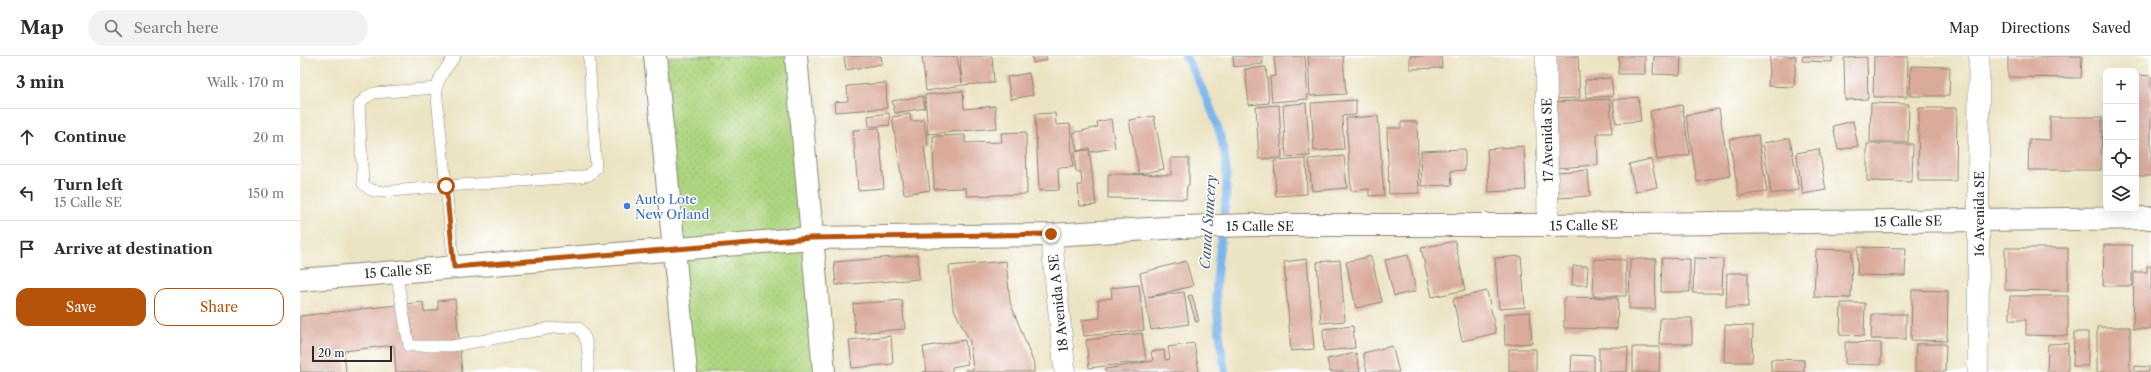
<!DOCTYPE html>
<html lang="en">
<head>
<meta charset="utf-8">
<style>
  body { margin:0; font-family:"Libre Caslon Text",serif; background:#f2f2f3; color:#2b2b33 }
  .controls { position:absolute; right:12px; top:12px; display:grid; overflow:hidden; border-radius:8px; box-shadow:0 4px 16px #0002 }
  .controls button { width:36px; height:36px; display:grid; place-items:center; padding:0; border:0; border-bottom:1px solid #e1e1e2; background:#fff; color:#2b2b33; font:20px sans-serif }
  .scale { position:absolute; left:12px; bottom:10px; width:80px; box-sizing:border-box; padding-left:4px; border:2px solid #2b2b2b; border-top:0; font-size:11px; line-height:14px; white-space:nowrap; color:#2b2b2b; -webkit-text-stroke:3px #fff; paint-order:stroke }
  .stop { position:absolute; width:12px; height:12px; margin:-9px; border:3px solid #b45309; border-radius:50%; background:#fff }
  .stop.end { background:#b45309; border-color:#fff; box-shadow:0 1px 4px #0008 }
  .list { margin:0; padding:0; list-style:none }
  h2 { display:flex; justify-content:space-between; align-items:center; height:52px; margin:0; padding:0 16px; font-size:17px }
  h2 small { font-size:13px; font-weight:400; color:#7c7c81 }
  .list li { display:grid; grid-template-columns:26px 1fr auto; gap:12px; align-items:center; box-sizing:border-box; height:56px; padding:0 16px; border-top:1px solid #e1e1e2 }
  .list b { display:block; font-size:15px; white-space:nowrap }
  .list p { margin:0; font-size:13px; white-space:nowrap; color:#7c7c81 }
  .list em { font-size:13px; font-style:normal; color:#7c7c81 }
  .actions { display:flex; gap:8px; padding:12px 16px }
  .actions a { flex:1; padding:9px 0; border:1px solid #b45309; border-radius:12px; text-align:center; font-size:14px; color:#b45309 }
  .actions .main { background:#b45309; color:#fff }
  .icon { flex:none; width:22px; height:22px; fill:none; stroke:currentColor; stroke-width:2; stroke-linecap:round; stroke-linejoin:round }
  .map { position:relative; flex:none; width:1851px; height:316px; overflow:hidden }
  header { display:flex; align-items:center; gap:24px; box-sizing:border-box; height:56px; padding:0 20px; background:#fff; border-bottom:1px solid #e1e1e2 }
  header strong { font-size:19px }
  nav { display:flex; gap:22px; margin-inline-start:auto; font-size:14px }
  .search { width:280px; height:36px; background:#f2f2f3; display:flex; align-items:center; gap:10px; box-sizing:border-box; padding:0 14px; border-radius:22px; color:#7c7c81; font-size:15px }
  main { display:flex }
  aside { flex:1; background:#fff }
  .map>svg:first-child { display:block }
</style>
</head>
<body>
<header>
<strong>Map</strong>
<div class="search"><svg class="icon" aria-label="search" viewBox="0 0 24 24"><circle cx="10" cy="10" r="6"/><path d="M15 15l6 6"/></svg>Search here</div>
<nav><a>Map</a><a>Directions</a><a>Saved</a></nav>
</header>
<main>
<aside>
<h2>3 min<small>Walk · 170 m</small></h2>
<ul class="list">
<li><svg class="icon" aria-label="ahead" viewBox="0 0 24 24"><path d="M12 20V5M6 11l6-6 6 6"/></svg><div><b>Continue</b></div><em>20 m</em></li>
<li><svg class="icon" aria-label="left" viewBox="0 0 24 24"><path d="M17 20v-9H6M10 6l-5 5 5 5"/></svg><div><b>Turn left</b><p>15 Calle SE</p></div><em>150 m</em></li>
<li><svg class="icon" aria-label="arrive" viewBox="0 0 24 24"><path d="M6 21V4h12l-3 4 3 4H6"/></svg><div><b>Arrive at destination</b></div></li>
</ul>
<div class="actions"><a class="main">Save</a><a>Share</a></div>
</aside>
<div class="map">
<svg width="1851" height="316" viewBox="0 0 1851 316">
  <defs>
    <pattern id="park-dots" width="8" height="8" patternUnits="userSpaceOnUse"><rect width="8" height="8" fill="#add57f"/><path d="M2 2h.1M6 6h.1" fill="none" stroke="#95b76e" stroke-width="1.8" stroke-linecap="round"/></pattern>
  </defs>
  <rect width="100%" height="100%" fill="#fff"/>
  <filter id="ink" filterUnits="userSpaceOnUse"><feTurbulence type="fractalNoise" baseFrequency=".025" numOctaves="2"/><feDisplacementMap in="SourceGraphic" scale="8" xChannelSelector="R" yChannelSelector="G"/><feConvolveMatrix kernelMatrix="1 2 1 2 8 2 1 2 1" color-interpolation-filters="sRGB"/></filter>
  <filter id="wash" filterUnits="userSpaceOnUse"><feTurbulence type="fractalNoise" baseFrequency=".012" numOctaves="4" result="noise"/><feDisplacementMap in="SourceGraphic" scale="16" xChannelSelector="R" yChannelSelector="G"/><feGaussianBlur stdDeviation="0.9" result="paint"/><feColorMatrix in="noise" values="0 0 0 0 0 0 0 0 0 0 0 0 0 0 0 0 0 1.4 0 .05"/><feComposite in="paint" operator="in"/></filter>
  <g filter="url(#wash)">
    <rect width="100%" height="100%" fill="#ebe3c2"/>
    <!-- park -->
    <path fill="url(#park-dots)" stroke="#6c8055" d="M356 0H494L524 316H386Z"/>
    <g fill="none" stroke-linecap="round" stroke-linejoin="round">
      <!-- stream -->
      <path stroke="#7cb5ec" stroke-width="8" d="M885 0C900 25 919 67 924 95 932 141 917 189 916 235 916 262 921 289 925 316"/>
    </g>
    <g id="blocks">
      <!-- building -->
      <path fill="#daaa9b" d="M544 0H581L582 8 546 14Z
        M622 0H657L662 27 660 0H692L694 27 662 29 626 35Z
        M732 0H746L747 4 733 7Z
        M933 0H962L963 8 934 11Z
        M1005 0 1008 43 972 46 970 21 976 20 974 1Z
        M1008 0H1043L1046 38 1010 40Z
        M1110 0H1141L1142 12 1110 13Z
        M1251 0H1278L1280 42 1253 43Z
        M1319 0H1345V18H1318Z
        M1354 0H1381L1380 19 1353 18Z
        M1470 0H1496L1494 31 1468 30Z
        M1503 0H1532V6L1502 5Z
        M1574 0H1608L1607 41H1573Z
        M1708 0H1782L1781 22 1708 21Z
        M1567 1 1568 43 1545 44 1544 2Z
        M1611 10 1650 11 1649 40H1610Z
        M966 11 969 47 949 49 945 13Z
        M729 17 733 39 711 43 707 21Z
        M1836 19 1851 20V120H1836Z
        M1311 22 1313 40 1286 42 1285 24Z
        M586 27 587 52 535 56 534 46 548 45 547 30Z
        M663 35 664 53 695 50 697 72 628 78 625 39Z
        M623 40 625 52 595 57 592 45Z
        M1338 41 1341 65 1316 67 1313 44Z
        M1310 43 1312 77H1297L1298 109 1256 112 1253 46Z
        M1056 44V59L1042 60 1044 93 1014 95 1011 47Z
        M1006 47 1010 100 986 101 983 49Z
        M1571 47 1609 48 1608 86H1570Z
        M979 49 982 102 959 103 956 51Z
        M1382 49 1390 99 1357 104 1350 55Z
        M1619 52H1657L1656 125H1618Z
        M1419 53 1430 120 1397 126 1386 59Z
        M589 57 590 69 569 71 568 60Z
        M755 57 756 69 770 68 773 111 758 112 759 134 739 135 735 58Z
        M610 58 611 65 624 64 628 90 624 91 630 134 604 138 592 61Z
        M854 60 864 113 839 118 829 64Z
        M1078 60 1084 139 1069 140V133L1051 135 1046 62Z
        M1750 61H1802L1801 114H1728L1729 83 1750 84Z
        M811 63 815 92 790 96 789 92 777 95 773 77 798 71 797 66Z
        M1553 65 1558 90 1538 94 1533 70Z
        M1101 66H1117L1119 137 1089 138 1087 72H1101Z
        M579 72 584 132 558 134 553 74Z
        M726 76 727 138 667 140 666 132 634 133 633 80 665 79V87L702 86 701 77Z
        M1458 79 1467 136 1439 140 1429 83Z
        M1490 82 1499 134 1471 138 1463 87Z
        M1567 88H1613L1612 126 1567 125Z
        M1224 90 1226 134 1189 136 1187 93Z
        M1165 93V114L1151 115 1152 129 1122 130 1121 95Z
        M1519 93 1526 134 1503 138 1496 97Z
        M789 94 796 149 780 150 778 129H782L781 116H776L774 96Z
        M1044 100 1047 132 1012 135 1009 103Z
        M871 102H889V129L887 130 886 143 808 142V118L871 119Z
        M1006 103 1007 138 976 140 974 105Z
        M1351 103 1357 131 1335 136 1329 108Z
        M1288 114 1290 140 1258 142 1256 116Z
        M1155 185 1165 234 1132 241 1121 192Z
        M1804 189H1832V230H1803Z
        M1558 191 1606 192 1605 220 1557 219Z
        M1705 192H1768V235L1705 234Z
        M1516 193 1552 194 1551 242 1514 241Z
        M618 199 619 223 536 229 534 206Z
        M1108 199 1116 235 1094 240 1085 204Z
        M1071 200 1082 246 1056 252 1046 206Z
        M1221 200 1225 251 1199 253 1195 202Z
        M1362 202 1390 203V236H1361Z
        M1394 202 1423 203 1422 237H1393Z
        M1007 203 1014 293 991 295 984 206Z
        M1294 203 1326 204V240H1293Z
        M1330 203H1356L1355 253H1329Z
        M1040 204 1045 265 1021 267 1017 206Z
        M706 205 710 246 734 308V316H665V314H673L670 286 653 251 649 210Z
        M886 205 893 230 848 241 884 236 889 268 851 274 840 217Z
        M1273 210H1288L1287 229H1272Z
        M1847 210H1851V273H1833L1834 216H1847Z
        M1427 217H1448V251H1426Z
        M839 229 844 274 784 280 782 264 800 262 798 244 812 242 811 232Z
        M1612 234 1648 235 1647 285 1611 284Z
        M1187 235 1196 277 1162 285 1153 243Z
        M892 239 899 265 896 266 888 240Z
        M1710 240H1768V280L1726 279V264H1710Z
        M1264 241 1318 242 1317 273 1264 272Z
        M155 243 162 316H96L94 289 44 295 46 316H0V260L123 246 124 256 138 254V245Z
        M602 244 605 273 555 277 553 248Z
        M1541 247H1565L1564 280 1540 279Z
        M1230 256 1232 287 1205 289 1204 258Z
        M1572 258H1606V283H1571Z
        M1360 262H1392V288H1359Z
        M1425 269 1453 270 1452 306H1424Z
        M1053 270 1055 292 1024 295 1023 273Z
        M1797 271H1830V316H1797Z
        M1774 276H1788V310H1773Z
        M842 277 846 305 789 312 786 284Z
        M591 280 593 308 552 312 549 284Z
        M665 284 668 308 652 311V316H623L627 315 623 291Z
        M1545 286 1581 287V309L1545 308Z
        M894 287 899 316H805V313L853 305 851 296 864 294 865 304 870 303 868 291Z
        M1768 287V316H1747L1748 288Z
        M1616 288H1646L1645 316H1615Z
        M1092 290 1099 316H1067L1063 297Z
        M1299 291H1328L1327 316H1299Z
        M1333 291H1360L1359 316H1333Z
        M1209 293H1236V316H1209Z
        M1056 297 1060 316H1030L1027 303Z
        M1272 299 1294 300V316H1271Z
        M1471 303 1504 304V316H1471Z
        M1835 310 1849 311V316H1835Z"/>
    </g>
  </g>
  <g filter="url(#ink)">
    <use href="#blocks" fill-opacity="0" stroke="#8b8776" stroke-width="1"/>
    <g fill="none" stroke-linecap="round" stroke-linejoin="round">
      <defs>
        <path id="lane" d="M136 32 74 37 66 41 59 49 63 128 71 134 82 136 146 130 136 32 142 18 155 0
          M154 211 146 130 279 121 289 119 296 112 289 0
          M96 215 109 290H152L252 272 278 271C290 283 288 300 288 316"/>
        <path id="street" d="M1246 0 1248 169
          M751 179 765 316
          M1678 316 1679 0"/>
        <path id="secondary" d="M0 224 511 182 751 179 881 171 953 169H1248L1851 162"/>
        <path id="primary" d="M355 0 386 316
          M496 0 524 316"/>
      </defs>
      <!-- lane casing -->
      <use href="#lane" stroke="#8b8776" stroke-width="12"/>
      <!-- street casing -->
      <use href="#street" stroke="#8b8776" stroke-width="22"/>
      <!-- secondary casing -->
      <use href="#secondary" stroke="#8b8776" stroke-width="24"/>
      <!-- primary casing -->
      <use href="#primary" stroke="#8b8776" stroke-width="24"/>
      <!-- lane -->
      <use href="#lane" stroke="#fff" stroke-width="11"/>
      <!-- street -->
      <use href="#street" stroke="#fff" stroke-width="21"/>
      <!-- secondary -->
      <use href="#secondary" stroke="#fff" stroke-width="22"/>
      <!-- primary -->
      <use href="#primary" stroke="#fff" stroke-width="22"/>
    </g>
  </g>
  <g fill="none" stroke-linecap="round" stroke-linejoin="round" filter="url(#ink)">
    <!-- route -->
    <path stroke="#b45309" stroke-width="5" d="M146 130 154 211 511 182 751 178"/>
  </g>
  <!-- markers -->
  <circle fill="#3f7fe0" stroke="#fff" stroke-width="1.5" cx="327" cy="150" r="4"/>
  <g text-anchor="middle" stroke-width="3" stroke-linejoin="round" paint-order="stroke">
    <!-- street labels -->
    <g font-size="13" fill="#2b2b2b" stroke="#fff">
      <text transform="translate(1247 84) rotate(-91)" y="5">17 Avenida SE</text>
      <text transform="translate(1679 158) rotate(-90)" y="5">16 Avenida SE</text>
      <text transform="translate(1608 165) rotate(-1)" y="5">15 Calle SE</text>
      <text transform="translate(1284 169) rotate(-1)" y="5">15 Calle SE</text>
      <text x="960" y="175">15 Calle SE</text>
      <text transform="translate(98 215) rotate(-4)" y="5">15 Calle SE</text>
      <text transform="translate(758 247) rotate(-96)" y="5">18 Avenida A SE</text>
    </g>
    <!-- shop labels -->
    <g font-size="13" fill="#366cbe" stroke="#fff" text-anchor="start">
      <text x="335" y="148">Auto Lote<tspan x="335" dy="15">New Orland</tspan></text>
    </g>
    <!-- water labels -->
    <g font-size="14" font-style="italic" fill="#475b6f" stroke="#fff">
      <text transform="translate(908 166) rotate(-86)" y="5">Canal Suncery</text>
    </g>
  </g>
</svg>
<div class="controls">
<button>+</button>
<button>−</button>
<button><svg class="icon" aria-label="locate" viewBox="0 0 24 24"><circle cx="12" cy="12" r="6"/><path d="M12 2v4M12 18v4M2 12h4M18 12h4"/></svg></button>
<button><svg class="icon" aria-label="layers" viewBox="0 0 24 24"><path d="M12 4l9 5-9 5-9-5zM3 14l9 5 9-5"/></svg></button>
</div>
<div class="scale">20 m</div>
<div class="stop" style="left:146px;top:130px"></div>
<div class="stop end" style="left:751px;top:178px"></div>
</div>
</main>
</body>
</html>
